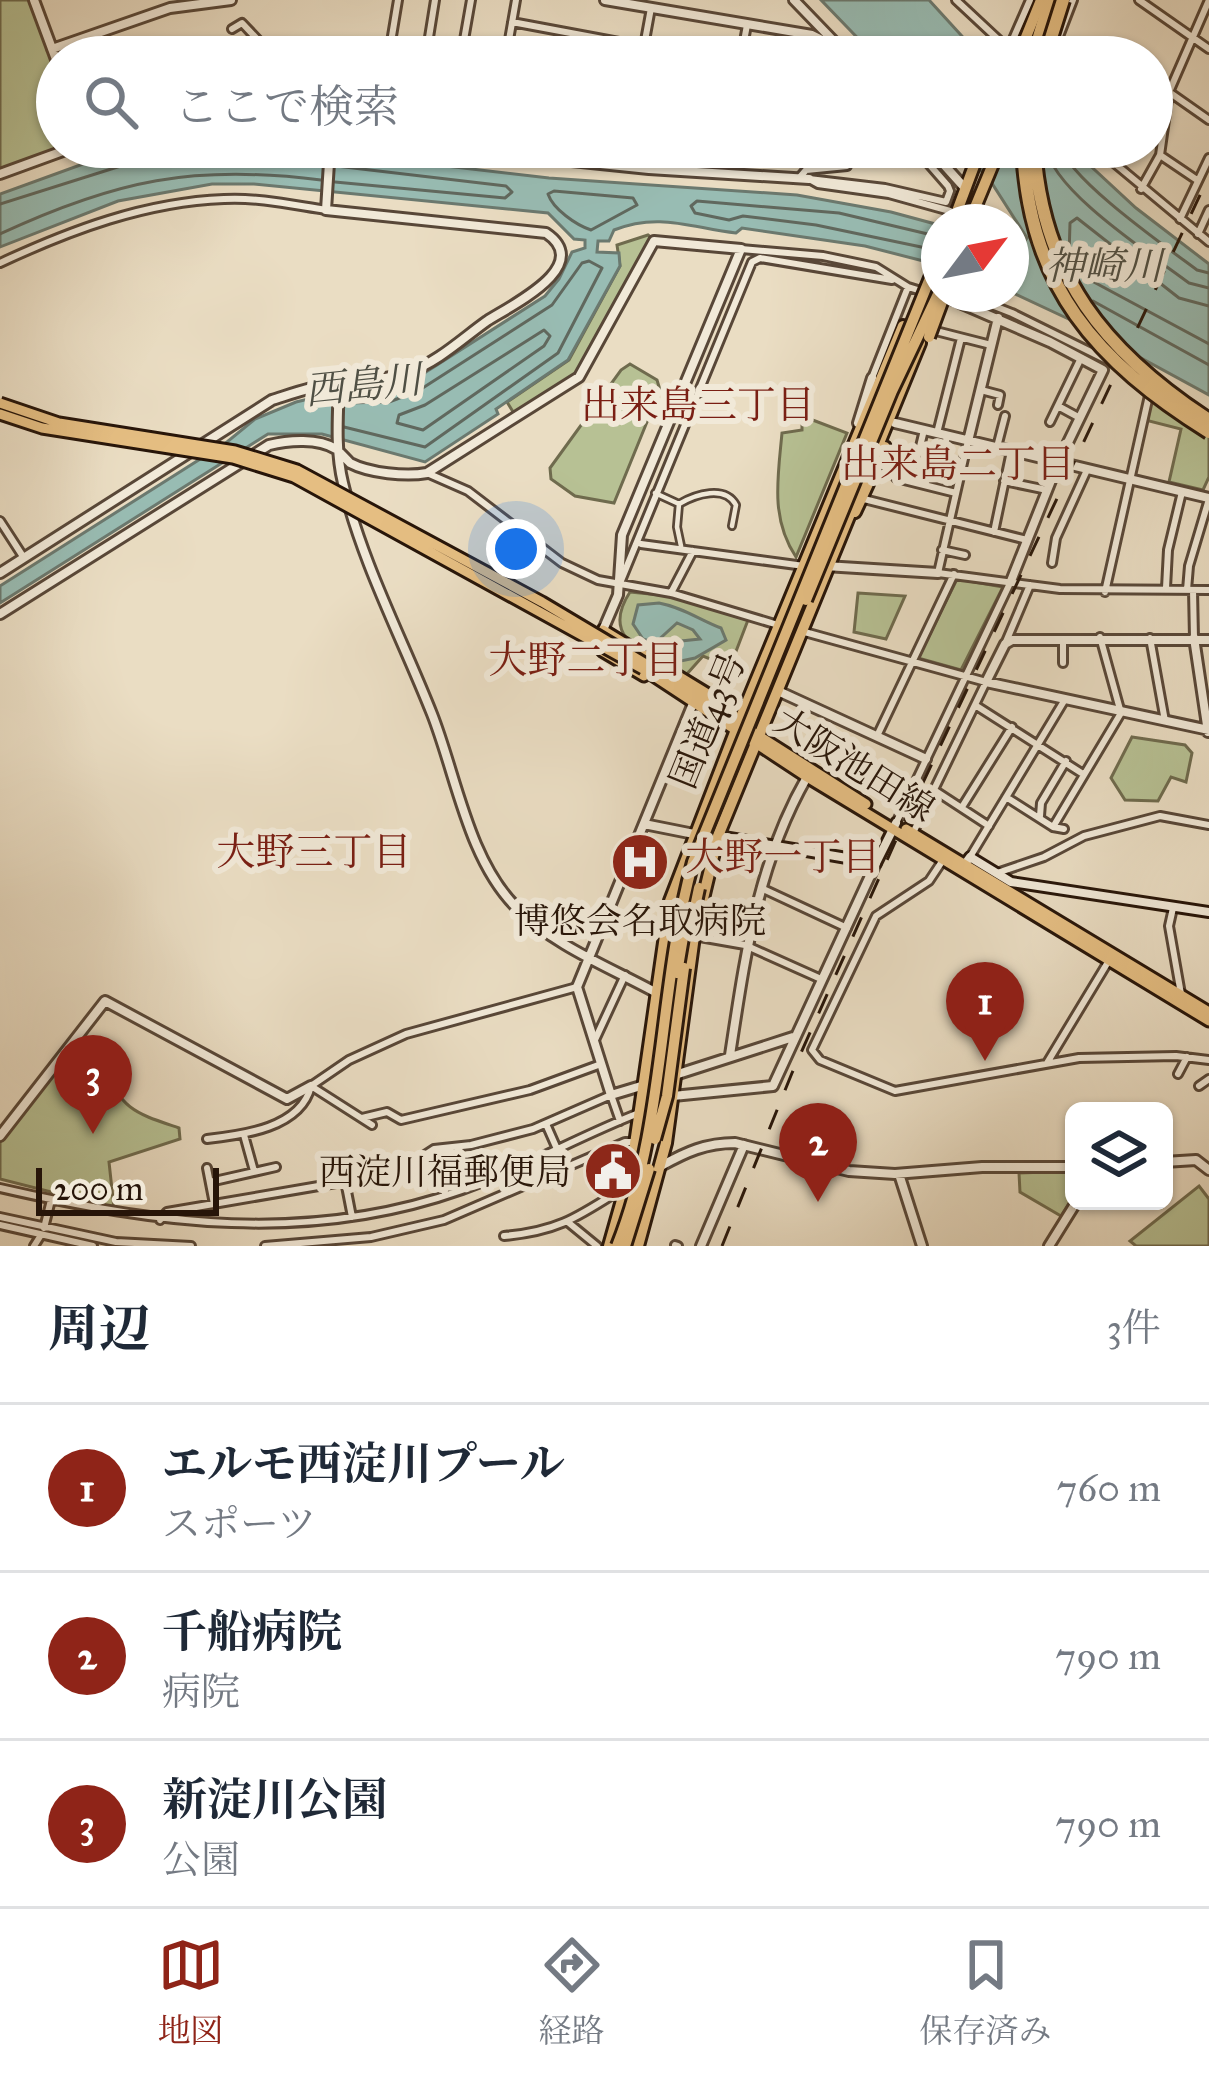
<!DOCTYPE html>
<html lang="ja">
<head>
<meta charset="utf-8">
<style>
  body { margin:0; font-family:"IM FELL Great Primer","Noto Serif JP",serif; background:#f6f6f7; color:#1f2937 }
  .controls { position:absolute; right:36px; bottom:36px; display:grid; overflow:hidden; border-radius:18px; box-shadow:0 3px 9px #0004 }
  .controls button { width:108px; height:108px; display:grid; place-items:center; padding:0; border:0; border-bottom:3px solid #e0e1e3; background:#fff; color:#1f2937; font:60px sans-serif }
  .compass { position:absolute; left:921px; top:204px; width:108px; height:108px; border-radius:50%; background:#fff; box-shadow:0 3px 9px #0004; rotate:58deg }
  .scale { position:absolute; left:36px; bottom:30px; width:183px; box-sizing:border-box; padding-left:12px; border:6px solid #271509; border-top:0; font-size:33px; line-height:42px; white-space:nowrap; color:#271509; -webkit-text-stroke:9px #f1e9d8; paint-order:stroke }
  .you { position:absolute; left:516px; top:549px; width:42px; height:42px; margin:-30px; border:9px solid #fff; border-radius:50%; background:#1a73e8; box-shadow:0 0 0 18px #1a73e833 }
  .badge { display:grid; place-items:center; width:78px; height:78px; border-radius:50%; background:#8f2418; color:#fff; font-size:39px; font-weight:700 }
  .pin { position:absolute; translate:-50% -99px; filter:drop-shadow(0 3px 6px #0008) }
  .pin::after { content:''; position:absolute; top:63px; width:42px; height:36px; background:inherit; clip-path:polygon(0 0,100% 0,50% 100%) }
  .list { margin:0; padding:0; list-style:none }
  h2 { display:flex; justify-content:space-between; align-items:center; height:156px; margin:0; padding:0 48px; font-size:51px }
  h2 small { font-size:39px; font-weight:400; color:#747a83 }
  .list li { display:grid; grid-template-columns:78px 1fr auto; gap:36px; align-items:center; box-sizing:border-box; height:168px; padding:0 48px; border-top:3px solid #e0e1e3 }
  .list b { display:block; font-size:45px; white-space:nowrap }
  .list p { margin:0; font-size:39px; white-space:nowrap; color:#747a83 }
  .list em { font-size:39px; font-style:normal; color:#747a83 }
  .icon { flex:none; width:66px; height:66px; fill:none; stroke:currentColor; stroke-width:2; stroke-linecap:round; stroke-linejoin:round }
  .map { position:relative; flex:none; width:1209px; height:1246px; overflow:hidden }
  .search { position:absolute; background:#fff; box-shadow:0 3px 9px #0004; left:36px; right:36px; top:36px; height:132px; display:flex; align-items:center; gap:30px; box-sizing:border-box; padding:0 42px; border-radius:66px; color:#747a83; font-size:45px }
  .sheet { height:660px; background:#fff }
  nav { display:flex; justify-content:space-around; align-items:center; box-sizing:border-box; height:168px; border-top:3px solid #e0e1e3; background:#fff; font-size:33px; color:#747a83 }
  nav a { display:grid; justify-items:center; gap:6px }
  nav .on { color:#8f2418 }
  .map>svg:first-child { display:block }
</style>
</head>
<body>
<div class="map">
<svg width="1209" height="1246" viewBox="0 0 1209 1246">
  <rect width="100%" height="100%" fill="#eaddc3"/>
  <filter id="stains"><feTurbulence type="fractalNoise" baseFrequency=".00167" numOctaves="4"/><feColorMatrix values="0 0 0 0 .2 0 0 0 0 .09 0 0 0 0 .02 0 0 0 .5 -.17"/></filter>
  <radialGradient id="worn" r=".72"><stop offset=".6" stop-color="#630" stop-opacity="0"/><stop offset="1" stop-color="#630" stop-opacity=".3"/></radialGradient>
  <!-- green -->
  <path fill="#b7c194" stroke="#6f6b4e" stroke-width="3" d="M0 0H30L57 70V147H60L0 170Z
    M648 235 652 238 576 375 515 415 507 402 569 360 620 266 617 245Z
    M630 364 657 380 660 390 614 503 575 496 551 479 550 468 621 370Z
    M1150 400 1209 431V477L1203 490 1169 482 1181 429 1145 420Z
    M810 419 847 433 796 557C770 518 778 477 782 433L802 430V420Z
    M957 579 1003 587 961 670 918 658Z
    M630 592 670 596 748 620 730 667 703 656 686 675C648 653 598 641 630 592Z
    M858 593 905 596 886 639 854 632Z
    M1132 737 1185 745 1192 753 1186 782 1171 777 1158 801 1125 800 1111 778Z
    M68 1054 106 1066C119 1110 138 1114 179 1128L180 1139 109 1162 114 1208 0 1179V1141Z
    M1074 1171V1196L1061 1216 1020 1192 1019 1173Z
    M1199 1186 1209 1199V1246H1136L1130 1241Z"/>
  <!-- water -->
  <path fill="#98bcb3" stroke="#6b796f" stroke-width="3" d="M821 0H929L981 57H876Z
    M146 147H283L549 178 797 195 891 212 939 225V265L865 246 742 228 736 233C692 228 659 212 614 230L609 241H598L597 252 619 253 620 266 568 360 496 409 498 414 425 462 322 434H268L0 603V586L227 442 255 419 296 402 347 390H387L412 381 545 296 559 279 572 252 585 248V240L574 239 548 213 254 184H212L118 201 0 247V194L94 160Z
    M961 147H1070L1136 208 1209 264V395L1075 322 1011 292V242H1024L1027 238 993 185Z
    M659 603C682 607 700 620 721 628L726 640 695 658 681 661 676 657 674 646 681 641 700 639 693 630 677 623 655 643 643 639 633 624 638 605Z"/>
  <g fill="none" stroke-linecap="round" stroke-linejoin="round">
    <!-- shore -->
    <path stroke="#60685e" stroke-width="3" d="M151 147V160L157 164 212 157 294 162 300 157V147
      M1047 147C1049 189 1155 257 1189 283L1209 288
      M1062 147C1066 177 1169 249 1197 270L1209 273
      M335 182 505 198 512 192 506 186 336 166
      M554 191 633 198 637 205 591 230C576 225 553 209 548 194Z
      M0 204 127 164 135 157 136 147
      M0 234C116 180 194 164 321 180
      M926 248 816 225 743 216 729 220 695 213 691 206 697 201 839 213 932 235
      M1069 256 1070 223 1077 218 1179 298 1209 306
      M1077 273 1209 344
      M1093 301 1209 365
      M544 330 550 336 544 346 423 430 397 423 399 415 425 405Z
      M344 427 425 447 558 353 602 268 589 261 582 263 552 305 418 391 389 402 345 403"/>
    <defs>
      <path id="pedestrian" d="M655 493 679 504 677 527 681 546
        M679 504C696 494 725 485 736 505L732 526"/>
      <path id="minor" d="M956 0 1017 57
        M1139 0 1209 49
        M512 22 699 57
        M232 29 242 23 274 57
        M1010 46 1030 0
        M390 48 398 0
        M426 56 435 0
        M359 57 379 44 425 57
        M461 57 471 0
        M506 57 516 0
        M642 57 651 8
        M741 57 747 25
        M1051 57 1073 0
        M1169 92 1209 120
        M635 147 638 167
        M820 147 821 167
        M1095 147 1209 242
        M1160 155 1197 180
        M800 177 806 170 847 166 854 147
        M809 179 885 188 946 202 950 191 948 186 914 147
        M809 179 818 184 889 194 950 211
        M1141 189 1160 155 1169 92 1209 0
        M1180 219 1209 158
        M1198 234 1209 210
        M741 249 823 256 876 267 908 287 960 303 989 304 1012 313 1111 362
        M0 263C71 230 145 202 224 199 258 197 293 205 326 210
        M932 330 991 345
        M872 378 908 287
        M981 390 1000 395 998 405
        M1058 406 1080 418
        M1050 422 1081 358
        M937 433 961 338
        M947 436 941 465 961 470
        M968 441 938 573 1060 589 1209 590
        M997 447 1005 416
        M905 461 927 466
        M916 463 924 430
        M427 473 468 491 562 563 598 580 671 593 778 625
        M896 478 956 493
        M1004 481 1047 490
        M864 499 1027 540
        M0 521 24 558
        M994 532 1011 451
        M641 544 804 566
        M942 550 965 555
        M1052 563 1056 538 1087 470
        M620 583 752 262 760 258 892 280
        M1166 588 1168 550 1182 492
        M1187 590 1189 566 1209 499
        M1193 590 1194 638
        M1105 592 1150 391
        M671 593 693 551
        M801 631 986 682 913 833
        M1150 638 1165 721
        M1063 641V663
        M1005 644 1030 585
        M975 705 1083 774
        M877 736 954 574
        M934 790 989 826
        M1006 797 1053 827 1064 829
        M962 807 1012 727
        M1040 816 1041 803 1066 761
        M896 823 1011 581
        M1053 827 1121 713 1100 637
        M970 857 1064 701
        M943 860 929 881 876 916 812 1050 820 1060 895 1091 1079 1058 1176 1056 1209 1060
        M997 873 1044 857 1084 836 1160 816 1209 825
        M761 888 847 928
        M1173 908 1169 926 1181 994
        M694 936 745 945 821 979
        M594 1042 625 975
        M1047 1063 1108 962
        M1178 1074 1187 1057
        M311 1086 372 1125
        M1199 1086 1209 1079
        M362 1118 387 1112 401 1120 530 1090 601 1064
        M546 1124 557 1149
        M244 1135 254 1171
        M207 1139C243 1135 301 1128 311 1086L349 1060 406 1034 577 987
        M439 1149 445 1195
        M207 1168 214 1204
        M345 1181 352 1217
        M210 1182 276 1167
        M0 1188C156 1224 307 1245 462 1190 523 1169 579 1136 639 1113
        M0 1217 116 1242 191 1246
        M160 1220 167 1212 336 1183 411 1164 434 1149 471 1145 533 1129 611 1095 620 1121
        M569 1223 597 1246
        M0 1225 93 1246
        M44 1228 51 1200
        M504 1236C560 1231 579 1216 625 1187
        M675 1245 678 1246
        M34 1246 41 1235
        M265 1246 371 1237 444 1220 625 1142H636"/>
      <path id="tertiary" d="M34 0 57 62
        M605 0 812 35 822 40 838 57
        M794 0 849 57
        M52 49 170 8 231 0
        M434 147 649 169 809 179
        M928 147 964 187
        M0 174 74 147
        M960 303 1050 342 1103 370 1058 463 1011 581
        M339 382C338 415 335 451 343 483 362 563 402 638 432 714 456 775 468 858 515 906 554 946 607 966 655 992
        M858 423 872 378
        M895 423 1209 498
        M968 441 998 318
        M825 566 938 573
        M0 573 272 400C294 393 313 386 335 383 360 379 385 381 409 372 438 362 463 338 487 321 510 306 595 266 546 233L326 210 330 147
        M0 614 269 445C289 440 318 438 336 449 339 451 348 461 350 463 369 473 406 477 427 473L579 377 654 241 741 249 622 535 618 595 603 630
        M1194 638 1208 732
        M1209 640H1012L1005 644 986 682 1209 730
        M778 691 926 759
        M644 824 694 834
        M730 1055C745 958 757 864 807 777
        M675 1075 793 1037
        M661 1080 611 1095 577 987 692 706
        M673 1096 773 1086 876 863
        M0 1136 105 1001 287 1099 311 1086
        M1164 1162 1196 1160 1209 1170
        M661 1166C686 1152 706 1143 735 1143L849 1171 895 1174 982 1167H1074
        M899 1174 922 1246
        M701 1246 744 1145
        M1049 1246 1077 1201"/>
      <path id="secondary" d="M718 836 876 863 896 823
        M962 868 970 857 1011 882 1209 912"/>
      <path id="primary" d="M599 639 603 630 726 705 735 717
        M602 651 644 676
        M646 664 866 804
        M643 669 807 777 1209 1021
        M906 829 1209 1012"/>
      <path id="trunk" d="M1018 57 1041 0
        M953 222 981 147
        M969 222 1000 147
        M855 512 885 447
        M609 1246 632 1165 670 901 739 722 903 326
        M638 1246 666 1143 694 936 718 836 920 343"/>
      <path id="motorway" d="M1033 57 1050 0"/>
    </defs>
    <!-- pedestrian casing -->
    <use href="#pedestrian" stroke="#584738" stroke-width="10"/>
    <!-- minor casing -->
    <use href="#minor" stroke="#584738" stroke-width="12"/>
    <!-- tertiary casing -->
    <use href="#tertiary" stroke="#584738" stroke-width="14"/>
    <!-- secondary casing -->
    <use href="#secondary" stroke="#271509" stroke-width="14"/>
    <!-- primary casing -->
    <use href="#primary" stroke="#271509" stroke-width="15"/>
    <!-- trunk casing -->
    <use href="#trunk" stroke="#271509" stroke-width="16"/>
    <!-- motorway casing -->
    <use href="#motorway" stroke="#271509" stroke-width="18"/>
    <!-- pedestrian -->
    <use href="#pedestrian" stroke="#f1e9d8" stroke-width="4.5"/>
    <!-- minor -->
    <use href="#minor" stroke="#f1e9d8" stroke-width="6"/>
    <!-- tertiary -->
    <use href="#tertiary" stroke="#f1e9d8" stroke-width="8"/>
    <!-- secondary -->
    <use href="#secondary" stroke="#f1e9d8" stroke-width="8"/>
    <!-- primary -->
    <use href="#primary" stroke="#e5be82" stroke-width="9"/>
    <!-- trunk -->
    <use href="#trunk" stroke="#e5be82" stroke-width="10"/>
    <!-- motorway -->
    <use href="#motorway" stroke="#e5be82" stroke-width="12"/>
    <!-- rail -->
    <path stroke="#271509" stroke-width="3" stroke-dasharray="21 21" stroke-linecap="butt" d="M722 1246 792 1073 896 840 1209 176"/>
    <defs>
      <path id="primary-bridge" d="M0 403 59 423 235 451 297 470 542 602 646 664
        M0 414 42 428 233 458 294 477 643 669"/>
      <path id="trunk-bridge" d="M929 262 939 239
        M929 337 945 294
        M806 600 892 391 939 292
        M691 926 699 888
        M677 973 687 914
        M655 1139 667 1096 684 968
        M617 1246C666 1123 658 988 693 862L939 256
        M625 1246 649 1169"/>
      <path id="motorway-bridge" d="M1045 57 1063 0
        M1023 147C1028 286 1097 362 1209 432
        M1034 147C1042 275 1105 352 1209 420"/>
    </defs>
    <!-- primary-bridge casing -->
    <use href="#primary-bridge" stroke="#271509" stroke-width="15" stroke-linecap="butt"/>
    <!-- trunk-bridge casing -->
    <use href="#trunk-bridge" stroke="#271509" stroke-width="16" stroke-linecap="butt"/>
    <!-- motorway-bridge casing -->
    <use href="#motorway-bridge" stroke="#271509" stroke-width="18" stroke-linecap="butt"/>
    <!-- primary-bridge -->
    <use href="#primary-bridge" stroke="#e5be82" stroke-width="9"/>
    <!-- trunk-bridge -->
    <use href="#trunk-bridge" stroke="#e5be82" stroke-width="10"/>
    <!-- motorway-bridge -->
    <use href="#motorway-bridge" stroke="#e5be82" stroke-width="12"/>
  </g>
  <!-- icons -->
  <defs>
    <symbol id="hospital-disc" viewBox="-11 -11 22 22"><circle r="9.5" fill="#8f2418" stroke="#f1e9d8"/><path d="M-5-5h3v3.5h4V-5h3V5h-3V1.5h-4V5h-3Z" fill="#fff"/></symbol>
    <symbol id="civic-disc" viewBox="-11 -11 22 22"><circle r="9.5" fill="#8f2418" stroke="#f1e9d8"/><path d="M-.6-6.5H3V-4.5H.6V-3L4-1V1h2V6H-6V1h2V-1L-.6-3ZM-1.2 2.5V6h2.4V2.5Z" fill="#fff"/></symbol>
  </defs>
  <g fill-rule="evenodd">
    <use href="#hospital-disc" x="607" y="829" width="66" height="66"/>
    <use href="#civic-disc" x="580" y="1138" width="66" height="66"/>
  </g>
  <g text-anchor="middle" stroke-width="12" stroke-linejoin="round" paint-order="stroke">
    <!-- street labels -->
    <g font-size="36" fill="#271509" stroke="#f1e9d8">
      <text transform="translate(707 720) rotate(-68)" y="13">国道43号</text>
      <text transform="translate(855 764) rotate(32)" y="13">大阪池田線</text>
    </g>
    <!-- poi labels -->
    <g font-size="36" fill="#271509" stroke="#f1e9d8">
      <text x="640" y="933">博悠会名取病院</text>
      <text x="571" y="1184" text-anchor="end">西淀川福郵便局</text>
    </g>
    <!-- water labels -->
    <g font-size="39" font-style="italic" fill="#4f4f44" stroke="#f1e9d8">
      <text x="1104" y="279">神崎川</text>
      <text transform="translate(363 384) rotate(-6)" y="14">西島川</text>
    </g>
    <!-- neighbourhood labels -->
    <g font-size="39" fill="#7a1f14" stroke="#f1e9d8">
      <text x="698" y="418">出来島三丁目</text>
      <text x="958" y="477">出来島二丁目</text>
      <text x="586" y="673">大野二丁目</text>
      <text x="314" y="865">大野三丁目</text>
      <text x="783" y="870">大野一丁目</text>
    </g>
  </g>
  <rect width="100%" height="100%" filter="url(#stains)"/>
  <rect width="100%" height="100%" fill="url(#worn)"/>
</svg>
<div class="controls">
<button><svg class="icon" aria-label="layers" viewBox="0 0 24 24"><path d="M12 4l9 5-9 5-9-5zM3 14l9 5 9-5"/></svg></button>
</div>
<svg class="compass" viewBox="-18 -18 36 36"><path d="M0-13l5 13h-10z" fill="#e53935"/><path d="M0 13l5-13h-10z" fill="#747a83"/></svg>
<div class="scale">200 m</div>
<div class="you"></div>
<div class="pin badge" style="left:985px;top:1061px">1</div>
<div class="pin badge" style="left:818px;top:1202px">2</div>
<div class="pin badge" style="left:93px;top:1134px">3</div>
<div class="search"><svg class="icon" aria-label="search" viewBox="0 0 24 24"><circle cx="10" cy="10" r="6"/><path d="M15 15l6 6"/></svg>ここで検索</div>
</div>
<section class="sheet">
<h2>周辺<small>3件</small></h2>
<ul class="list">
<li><span class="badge">1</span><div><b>エルモ西淀川プール</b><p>スポーツ</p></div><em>760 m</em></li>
<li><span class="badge">2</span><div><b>千船病院</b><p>病院</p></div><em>790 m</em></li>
<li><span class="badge">3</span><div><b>新淀川公園</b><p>公園</p></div><em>790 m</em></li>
</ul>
</section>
<nav>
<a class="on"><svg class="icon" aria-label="map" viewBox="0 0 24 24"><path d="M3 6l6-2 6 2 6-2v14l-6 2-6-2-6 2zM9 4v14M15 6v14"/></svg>地図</a>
<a><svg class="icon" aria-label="directions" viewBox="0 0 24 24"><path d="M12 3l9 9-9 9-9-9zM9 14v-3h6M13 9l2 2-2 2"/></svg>経路</a>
<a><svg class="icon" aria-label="saved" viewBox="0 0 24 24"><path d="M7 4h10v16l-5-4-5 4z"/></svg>保存済み</a>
</nav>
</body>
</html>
